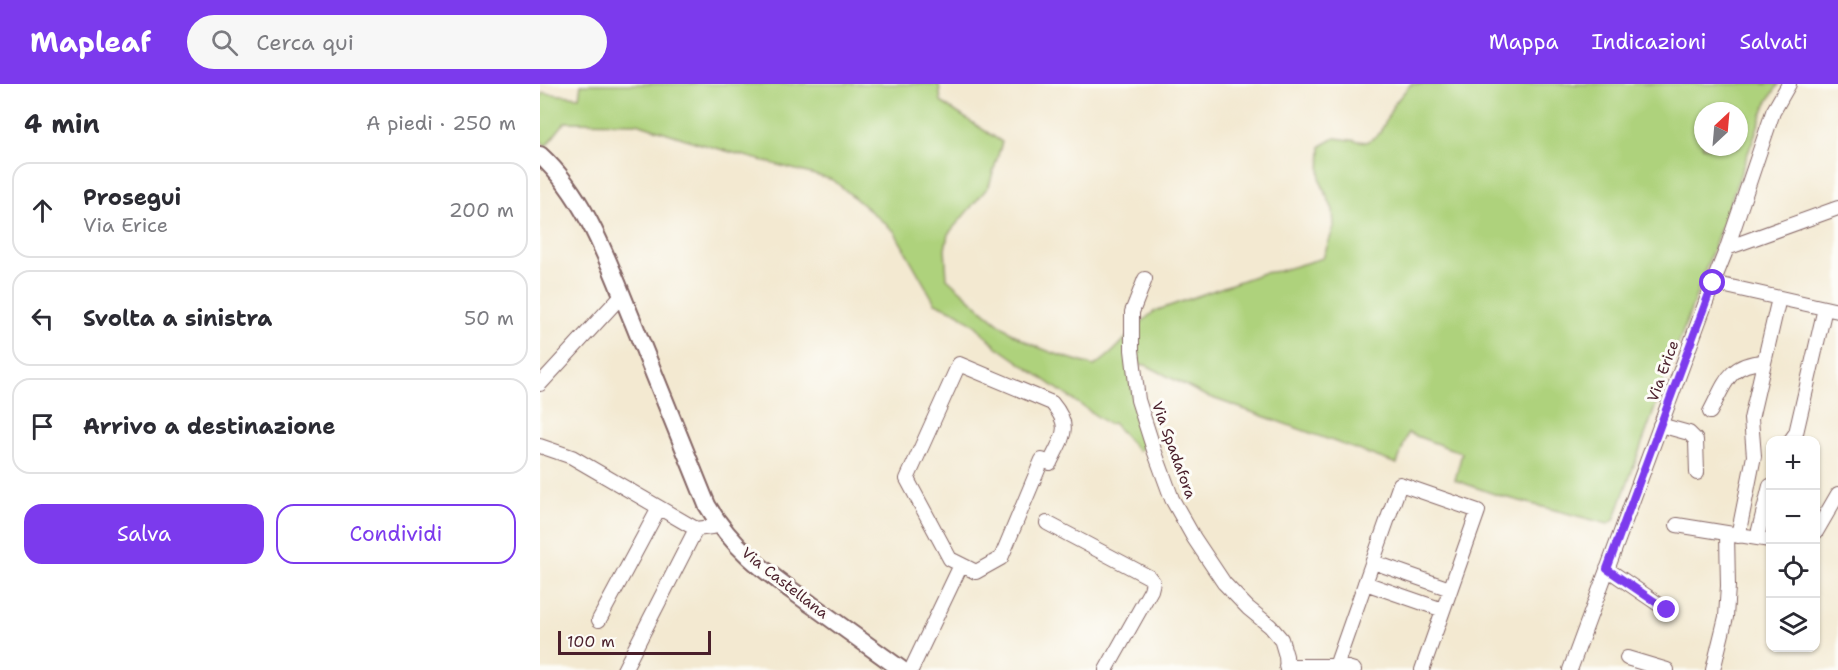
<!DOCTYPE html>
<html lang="it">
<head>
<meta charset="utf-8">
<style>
  body { margin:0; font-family:"Shantell Sans",sans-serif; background:#f7f7f7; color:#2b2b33 }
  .controls { position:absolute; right:18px; bottom:18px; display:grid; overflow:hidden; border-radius:12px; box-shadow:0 2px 4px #0004 }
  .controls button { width:54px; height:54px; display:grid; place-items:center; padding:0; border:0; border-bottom:2px solid #e1e1e2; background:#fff; color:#2b2b33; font:30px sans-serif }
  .compass { position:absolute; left:1154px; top:18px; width:54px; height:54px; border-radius:50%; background:#fff; box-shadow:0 2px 4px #0004; rotate:26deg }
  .scale { position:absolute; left:18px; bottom:15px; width:153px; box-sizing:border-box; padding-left:6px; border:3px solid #4a1f2b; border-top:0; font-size:16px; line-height:21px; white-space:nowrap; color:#4a1f2b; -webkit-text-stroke:4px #fdfcf7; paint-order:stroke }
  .stop { position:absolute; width:18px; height:18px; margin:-14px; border:4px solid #7c3aed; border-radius:50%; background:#fff }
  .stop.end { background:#7c3aed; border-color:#fff; box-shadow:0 2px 6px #0008 }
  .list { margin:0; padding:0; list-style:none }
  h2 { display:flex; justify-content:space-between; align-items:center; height:78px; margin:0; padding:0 24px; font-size:26px }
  h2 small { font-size:20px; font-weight:400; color:#7c7c81 }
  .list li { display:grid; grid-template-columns:39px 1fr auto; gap:18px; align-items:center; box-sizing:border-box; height:96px; margin:0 12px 12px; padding:0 12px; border:2px solid #e1e1e2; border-radius:18px }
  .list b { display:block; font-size:22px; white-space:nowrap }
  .list p { margin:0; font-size:20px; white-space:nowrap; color:#7c7c81 }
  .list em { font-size:20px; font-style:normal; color:#7c7c81 }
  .actions { display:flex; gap:12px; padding:18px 24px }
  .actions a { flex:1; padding:14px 0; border:2px solid #7c3aed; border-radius:18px; text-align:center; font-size:21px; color:#7c3aed }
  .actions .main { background:#7c3aed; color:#fff }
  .icon { flex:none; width:33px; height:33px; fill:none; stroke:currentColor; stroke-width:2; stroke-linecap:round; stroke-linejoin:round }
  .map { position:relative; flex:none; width:1298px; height:586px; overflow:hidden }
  header { display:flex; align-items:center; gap:36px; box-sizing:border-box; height:84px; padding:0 30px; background:#7c3aed; color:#fff }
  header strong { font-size:28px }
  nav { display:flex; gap:33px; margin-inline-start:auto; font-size:21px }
  .search { width:420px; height:54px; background:#f7f7f7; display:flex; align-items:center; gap:15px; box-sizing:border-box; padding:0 21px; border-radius:33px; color:#7c7c81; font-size:22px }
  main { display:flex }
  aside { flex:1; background:#fff }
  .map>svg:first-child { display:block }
</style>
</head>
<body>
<header>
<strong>Mapleaf</strong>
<div class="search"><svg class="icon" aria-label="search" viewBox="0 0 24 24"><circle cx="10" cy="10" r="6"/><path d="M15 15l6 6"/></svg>Cerca qui</div>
<nav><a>Mappa</a><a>Indicazioni</a><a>Salvati</a></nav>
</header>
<main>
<aside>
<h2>4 min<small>A piedi · 250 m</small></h2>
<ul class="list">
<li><svg class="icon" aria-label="ahead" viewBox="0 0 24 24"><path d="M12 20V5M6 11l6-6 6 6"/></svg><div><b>Prosegui</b><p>Via Erice</p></div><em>200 m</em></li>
<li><svg class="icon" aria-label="left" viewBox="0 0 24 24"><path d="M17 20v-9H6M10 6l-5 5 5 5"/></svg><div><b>Svolta a sinistra</b></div><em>50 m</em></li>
<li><svg class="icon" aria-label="arrive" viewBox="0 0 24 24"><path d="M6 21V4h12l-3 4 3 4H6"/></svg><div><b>Arrivo a destinazione</b></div></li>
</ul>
<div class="actions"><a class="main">Salva</a><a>Condividi</a></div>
</aside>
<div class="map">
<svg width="1298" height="586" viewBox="0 0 1298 586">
  <rect width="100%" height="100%" fill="#fdfcf7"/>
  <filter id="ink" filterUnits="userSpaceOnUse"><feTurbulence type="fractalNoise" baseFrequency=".0167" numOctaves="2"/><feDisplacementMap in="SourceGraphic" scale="12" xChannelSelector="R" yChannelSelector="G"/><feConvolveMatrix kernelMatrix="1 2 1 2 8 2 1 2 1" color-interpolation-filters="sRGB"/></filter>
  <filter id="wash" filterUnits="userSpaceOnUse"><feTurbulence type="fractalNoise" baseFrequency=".008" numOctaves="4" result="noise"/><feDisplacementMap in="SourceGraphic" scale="24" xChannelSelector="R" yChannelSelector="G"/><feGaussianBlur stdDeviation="1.35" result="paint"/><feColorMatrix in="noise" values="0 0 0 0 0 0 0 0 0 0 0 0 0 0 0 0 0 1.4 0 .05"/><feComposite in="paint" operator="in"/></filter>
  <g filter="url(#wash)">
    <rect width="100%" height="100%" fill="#f3e9d1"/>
    <!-- green -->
    <path fill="#aed27b" stroke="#7c7853" stroke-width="1.5" fill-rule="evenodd" d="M41 0H399L401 18 462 58 449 102 408 150 405 165 407 194C430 214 453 238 480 254 502 267 529 274 554 282 578 268 592 243 615 227L723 189 739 187 783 174 794 143 793 126 780 96 781 62 795 54 827 58 840 49 854 20 871 0H1239L1226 20 1074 436 1068 440 957 411 915 396 922 369 868 349 857 380 664 311 606 281 588 280 598 348 605 362 598 367 573 339 568 340 456 262 436 242 418 229 395 219 354 147 293 96 161 60 97 39 25 38 6 62 0 56V15L3 9 39 13ZM1163 27H1199V63H1163Z"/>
  </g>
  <g filter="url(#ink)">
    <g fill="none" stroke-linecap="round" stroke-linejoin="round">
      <defs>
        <path id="minor" d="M1187 164 1298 124
          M605 195 592 228V266L598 316 614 366 632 415 654 454 684 499 708 524 730 542 741 555 746 572 747 586
          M1173 199 1298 227
          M419 280 512 319C533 344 522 353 510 379L502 376 461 474 436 488 410 475 367 395Z
          M0 300 82 211
          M1170 328C1185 300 1188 280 1223 278
          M1120 341 1149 349 1156 356 1157 389
          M1251 356 1256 349 1285 224
          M0 362 32 373 156 445 179 442
          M507 439 609 493 613 498 611 506 566 586
          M1137 441 1230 456
          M1276 448 1298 410
          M1198 452 1214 372 1211 335 1239 214
          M1217 454 1230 402
          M833 478 910 505
          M1067 485 1127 526
          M825 499 903 526
          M59 536 119 424
          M1087 574 1127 586
          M746 582H801L814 586
          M796 582 860 400 938 427 882 586
          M84 586 156 445
          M371 586 421 481
          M1030 586 1173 199 1187 164 1233 28 1249 0
          M1173 586 1186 533 1188 502 1187 450"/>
        <path id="major" d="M0 71C47 114 69 180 93 238 118 299 142 360 167 421 195 468 229 490 272 521 302 543 332 564 362 586"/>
      </defs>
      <!-- minor casing -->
      <use href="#minor" stroke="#856665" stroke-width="16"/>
      <!-- major casing -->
      <use href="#major" stroke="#856665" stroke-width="20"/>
      <!-- minor -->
      <use href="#minor" stroke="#fff" stroke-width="14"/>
      <!-- major -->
      <use href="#major" stroke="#fff" stroke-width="16"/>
    </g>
  </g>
  <g fill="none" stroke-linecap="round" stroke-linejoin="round" filter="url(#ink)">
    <!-- route -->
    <path stroke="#7c3aed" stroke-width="8" d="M1127 526 1067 485 1173 199"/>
  </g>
  <g text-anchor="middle" stroke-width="6" stroke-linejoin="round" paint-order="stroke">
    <!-- street labels -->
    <g font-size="15" fill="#4a1f2b" stroke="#fdfcf7">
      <text transform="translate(1123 287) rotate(-70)" y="5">Via Erice</text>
      <text transform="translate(634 366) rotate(70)" y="5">Via Spadafora</text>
      <text transform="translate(245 499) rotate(38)" y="5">Via Castellana</text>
    </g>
  </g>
</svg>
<div class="controls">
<button>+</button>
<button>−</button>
<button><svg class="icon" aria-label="locate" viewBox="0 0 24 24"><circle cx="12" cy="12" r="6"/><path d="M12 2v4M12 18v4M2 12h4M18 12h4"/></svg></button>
<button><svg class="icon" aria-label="layers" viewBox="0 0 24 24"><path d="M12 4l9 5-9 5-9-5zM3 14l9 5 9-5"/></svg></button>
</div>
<svg class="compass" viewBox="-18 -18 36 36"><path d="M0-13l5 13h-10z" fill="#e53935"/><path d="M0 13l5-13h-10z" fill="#7c7c81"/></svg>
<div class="scale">100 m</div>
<div class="stop" style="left:1173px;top:199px"></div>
<div class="stop end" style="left:1127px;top:526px"></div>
</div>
</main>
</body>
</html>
